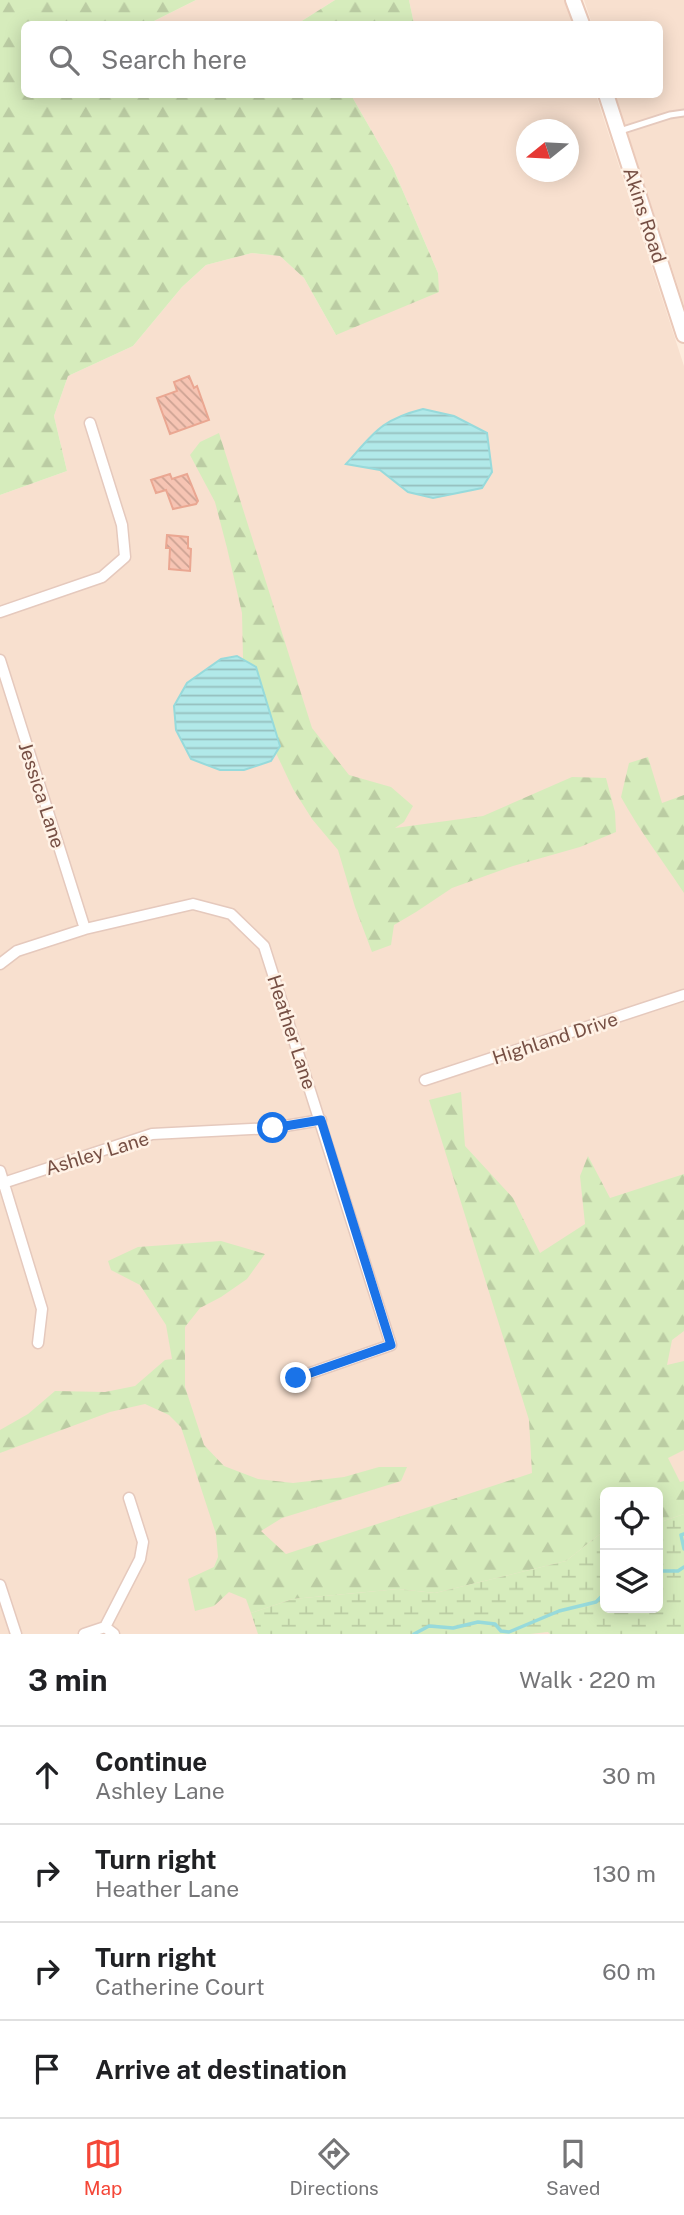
<!DOCTYPE html>
<html lang="en">
<head>
<meta charset="utf-8">
<style>
  body { margin:0; font-family:"Public Sans",sans-serif; background:#f2f2f2; color:#202124 }
  .controls { position:absolute; right:21px; bottom:21px; display:grid; overflow:hidden; border-radius:10px; box-shadow:0 4px 18px #0003 }
  .controls button { width:63px; height:63px; display:grid; place-items:center; padding:0; border:0; border-bottom:2px solid #e0e0e0; background:#fff; color:#202124; font:35px sans-serif }
  .compass { position:absolute; left:516px; top:119px; width:63px; height:63px; border-radius:50%; background:#fff; box-shadow:0 4px 18px #0003; rotate:252deg }
  .stop { position:absolute; width:21px; height:21px; margin:-16px; border:5px solid #1a73e8; border-radius:50%; background:#fff }
  .stop.end { background:#1a73e8; border-color:#fff; box-shadow:0 2px 7px #0008 }
  .list { margin:0; padding:0; list-style:none }
  h2 { display:flex; justify-content:space-between; align-items:center; height:91px; margin:0; padding:0 28px; font-size:30px }
  h2 small { font-size:23px; font-weight:400; color:#757577 }
  .list li { display:grid; grid-template-columns:46px 1fr auto; gap:21px; align-items:center; box-sizing:border-box; height:98px; padding:0 28px; border-top:2px solid #e0e0e0 }
  .list b { display:block; font-size:26px; white-space:nowrap }
  .list p { margin:0; font-size:23px; white-space:nowrap; color:#757577 }
  .list em { font-size:23px; font-style:normal; color:#757577 }
  .icon { flex:none; width:38px; height:38px; fill:none; stroke:currentColor; stroke-width:2; stroke-linecap:round; stroke-linejoin:round }
  .map { position:relative; flex:none; width:684px; height:1634px; overflow:hidden }
  .search { position:absolute; background:#fff; box-shadow:0 4px 18px #0003; left:21px; right:21px; top:21px; height:77px; display:flex; align-items:center; gap:18px; box-sizing:border-box; padding:0 24px; border-radius:10px; color:#757577; font-size:26px }
  .sheet { height:483px; background:#fff }
  nav { display:flex; justify-content:space-around; align-items:center; box-sizing:border-box; height:98px; border-top:2px solid #e0e0e0; background:#fff; font-size:19px; color:#757577 }
  nav a { display:grid; justify-items:center; gap:4px }
  nav .on { color:#f44738 }
  .map>svg:first-child { display:block }
</style>
</head>
<body>
<div class="map">
<svg width="684" height="1634" viewBox="0 0 684 1634">
  <defs>
    <pattern id="forest-firs" width="22" height="20" patternUnits="userSpaceOnUse" patternTransform="scale(1.75)"><rect width="22" height="20" fill="#d6ecbc"/><path d="M5 1l3.5 6h-7zM16 11l3.5 6h-7z" fill="#bbcca3"/></pattern>
    <pattern id="wetland-marsh" width="20" height="14" patternUnits="userSpaceOnUse" patternTransform="scale(1.75)"><rect width="20" height="14" fill="#d6ecbc"/><path d="M1 5h8M5 5V1M11 12h8M15 12V8" fill="none" stroke="#bbcca3"/></pattern>
    <pattern id="water-rules" width="6" height="5" patternUnits="userSpaceOnUse" patternTransform="scale(1.75)"><rect width="6" height="5" fill="#b1e9e9"/><path d="M0 2.5h6" fill="none" stroke="#95bfbe"/></pattern>
    <pattern id="building-back-hatch" width="6" height="6" patternUnits="userSpaceOnUse" patternTransform="scale(1.75)"><rect width="6" height="6" fill="#f6c4b3"/><path d="M-1 5l2 2M0 0l6 6M5-1l2 2" fill="none" stroke="#cca293"/></pattern>
  </defs>
  <rect width="100%" height="100%" fill="#feedde"/>
  <!-- residential -->
  <path fill="#f8e0cf" fill-rule="evenodd" d="M196 0H335L297 24H148Z
    M409 0H565L573 24H414Z
    M584 0H684V305L615 95 660 94V24H592Z
    M351 95H596L684 366V1634H0V495L67 471 54 416 68 376 133 346 182 287 206 265 252 253 280 256 304 278 336 335 438 273 393 168ZM526 130H568V172H526ZM605 1492H658V1608H605Z"/>
  <!-- forest -->
  <path fill="url(#forest-firs)" d="M0 0H196L148 24H24V94L351 95 393 168 438 273 439 292 336 335 304 278 280 256 252 253 206 265 182 287 133 346 68 376 54 416 67 471 0 495Z
    M335 0H409L414 24H297Z
    M219 433 312 728 349 775 391 787 413 806 404 822 395 828 483 816 572 777 606 778 615 812 616 832 580 847 513 866 452 888 416 912 394 925 391 945 372 952 355 907 338 850 312 819 293 789 276 753 280 746 256 667 243 659 242 613 227 548 215 502 190 455 200 442Z
    M648 757 662 803 684 795V893C663 861 639 830 621 797L629 763Z
    M461 1092 465 1146 513 1198 540 1253 585 1224 580 1176 588 1156 610 1198 684 1174V1331L672 1340 667 1365 684 1361V1450L668 1458 680 1482 684 1481V1514L658 1523V1492H605V1530L566 1561 435 1593 398 1589 293 1599 251 1613 246 1599 229 1592 214 1606 195 1611 188 1579 214 1567 218 1557 216 1534 181 1427 169 1415 145 1404 110 1412 0 1453V1430L28 1414 55 1391 105 1392 135 1386 165 1360 172 1359 166 1325 140 1285 111 1270 108 1261 138 1247 221 1241 265 1254 247 1279 221 1297 200 1308 185 1327V1387L204 1445 224 1466 258 1479 293 1483 344 1477 379 1467H407L401 1481 282 1518 261 1531 286 1554 532 1473 529 1420 429 1100Z"/>
  <!-- wetland -->
  <path fill="url(#wetland-marsh)" d="M684 1514V1634H550L548 1632 530 1634H258L251 1613 293 1599 398 1589 435 1593 566 1561 605 1530V1608H658V1523Z"/>
  <!-- water -->
  <path fill="url(#water-rules)" stroke="#97dadb" stroke-width="2" d="M423 409 454 416 487 433 492 472 482 488 433 498 408 492 380 470 346 464C374 433 380 420 423 409Z
    M237 656 256 667 280 746 271 761 244 770H220L191 759 176 730 174 706 187 683 221 659Z"/>
  <g fill="none" stroke-linecap="round" stroke-linejoin="round">
    <!-- stream -->
    <path stroke="#97dadb" stroke-width="3.5" d="M684 1534 681 1535 684 1549
      M658 1571H678L684 1567
      M414 1634 429 1626 453 1628 478 1622 495 1624 501 1631 509 1632 559 1611 596 1602 605 1593"/>
  </g>
  <!-- building -->
  <path fill="url(#building-back-hatch)" stroke="#eaa792" stroke-width="2" d="M189 376 194 388 197 386 209 420 170 434 157 398 177 391 174 382Z
    M170 474 172 479 187 474 198 501 196 504 173 509 166 490 156 493 151 480Z
    M167 535 188 537V548L191 549 190 571 169 569 170 548H166Z"/>
  <g fill="none" stroke-linecap="round" stroke-linejoin="round">
    <defs>
      <path id="lane" d="M620 131 670 115 684 113"/>
      <path id="street" d="M0 612 102 577 125 557 122 525 90 423
        M0 660 85 929
        M0 964 17 951 85 929 193 904 231 914 264 946 391 1345 296 1378
        M425 1080 684 995
        M0 1171 42 1309 38 1343
        M0 1184 152 1134 273 1128 321 1120
        M0 1585 16 1634
        M105 1627 114 1634
        M84 1634 105 1627 140 1559 143 1542 129 1498"/>
      <path id="secondary" d="M573 0 582 24
        M606 94 684 335"/>
    </defs>
    <!-- lane casing -->
    <use href="#lane" stroke="#e5c9bd" stroke-width="9"/>
    <!-- street casing -->
    <use href="#street" stroke="#e5c9bd" stroke-width="13"/>
    <!-- secondary casing -->
    <use href="#secondary" stroke="#eac9b9" stroke-width="18"/>
    <!-- lane -->
    <use href="#lane" stroke="#fff" stroke-width="5"/>
    <!-- street -->
    <use href="#street" stroke="#fff" stroke-width="10"/>
    <!-- secondary -->
    <use href="#secondary" stroke="#fff" stroke-width="14"/>
  </g>
  <g fill="none" stroke-linecap="round" stroke-linejoin="round">
    <!-- route -->
    <path stroke="#1a73e8" stroke-width="9" d="M273 1128 321 1120 391 1345 296 1378"/>
  </g>
  <g text-anchor="middle" stroke-width="5" stroke-linejoin="round" paint-order="stroke">
    <!-- street labels -->
    <g font-size="19" fill="#764f44" stroke="#fff2e6">
      <text transform="translate(645 215) rotate(72)" y="7">Akins Road</text>
      <text transform="translate(42 795) rotate(72)" y="7">Jessica Lane</text>
      <text transform="translate(292 1032) rotate(72)" y="7">Heather Lane</text>
      <text transform="translate(555 1038) rotate(-18)" y="7">Highland Drive</text>
      <text transform="translate(97 1153) rotate(-17)" y="7">Ashley Lane</text>
    </g>
  </g>
</svg>
<div class="controls">
<button><svg class="icon" aria-label="locate" viewBox="0 0 24 24"><circle cx="12" cy="12" r="6"/><path d="M12 2v4M12 18v4M2 12h4M18 12h4"/></svg></button>
<button><svg class="icon" aria-label="layers" viewBox="0 0 24 24"><path d="M12 4l9 5-9 5-9-5zM3 14l9 5 9-5"/></svg></button>
</div>
<svg class="compass" viewBox="-18 -18 36 36"><path d="M0-13l5 13h-10z" fill="#e53935"/><path d="M0 13l5-13h-10z" fill="#757577"/></svg>
<div class="stop" style="left:273px;top:1128px"></div>
<div class="stop end" style="left:296px;top:1378px"></div>
<div class="search"><svg class="icon" aria-label="search" viewBox="0 0 24 24"><circle cx="10" cy="10" r="6"/><path d="M15 15l6 6"/></svg>Search here</div>
</div>
<section class="sheet">
<h2>3 min<small>Walk · 220 m</small></h2>
<ul class="list">
<li><svg class="icon" aria-label="ahead" viewBox="0 0 24 24"><path d="M12 20V5M6 11l6-6 6 6"/></svg><div><b>Continue</b><p>Ashley Lane</p></div><em>30 m</em></li>
<li><svg class="icon" aria-label="right" viewBox="0 0 24 24"><path d="M7 20v-9h11M14 6l5 5-5 5"/></svg><div><b>Turn right</b><p>Heather Lane</p></div><em>130 m</em></li>
<li><svg class="icon" aria-label="right" viewBox="0 0 24 24"><path d="M7 20v-9h11M14 6l5 5-5 5"/></svg><div><b>Turn right</b><p>Catherine Court</p></div><em>60 m</em></li>
<li><svg class="icon" aria-label="arrive" viewBox="0 0 24 24"><path d="M6 21V4h12l-3 4 3 4H6"/></svg><div><b>Arrive at destination</b></div></li>
</ul>
</section>
<nav>
<a class="on"><svg class="icon" aria-label="map" viewBox="0 0 24 24"><path d="M3 6l6-2 6 2 6-2v14l-6 2-6-2-6 2zM9 4v14M15 6v14"/></svg>Map</a>
<a><svg class="icon" aria-label="directions" viewBox="0 0 24 24"><path d="M12 3l9 9-9 9-9-9zM9 14v-3h6M13 9l2 2-2 2"/></svg>Directions</a>
<a><svg class="icon" aria-label="saved" viewBox="0 0 24 24"><path d="M7 4h10v16l-5-4-5 4z"/></svg>Saved</a>
</nav>
</body>
</html>
